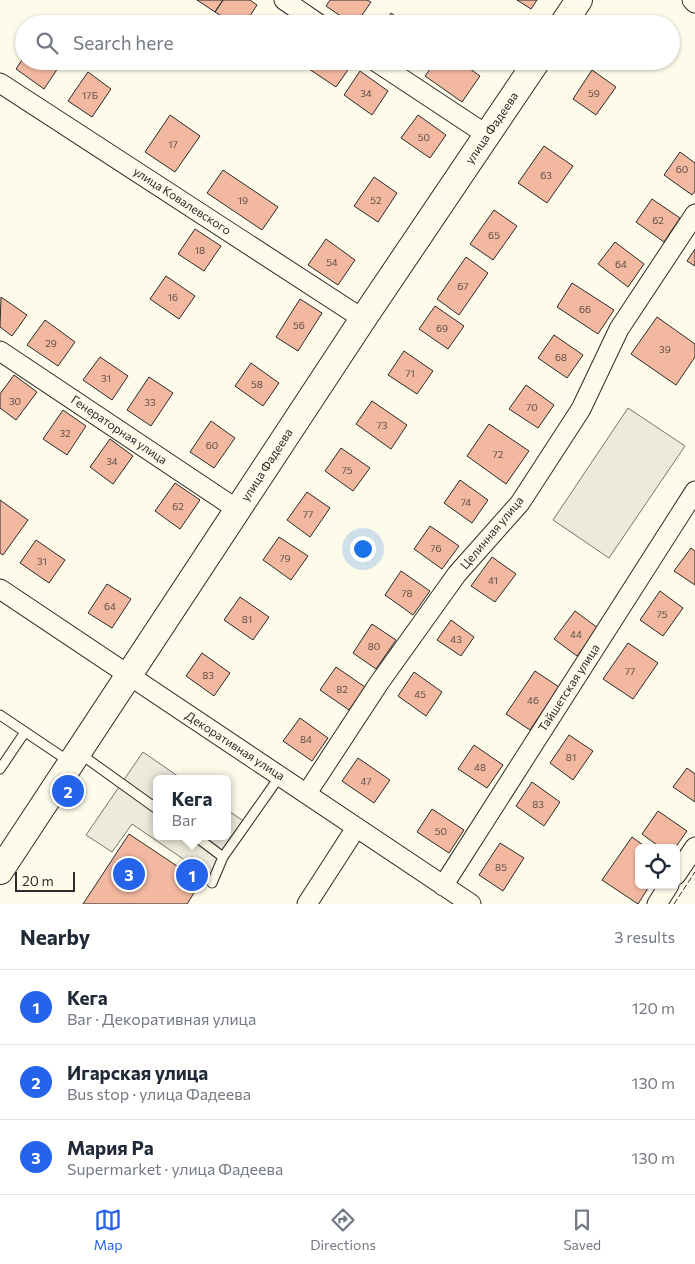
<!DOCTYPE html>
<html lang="en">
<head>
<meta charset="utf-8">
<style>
  body { margin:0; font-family:Commissioner,sans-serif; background:#f6f6f7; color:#1f2937 }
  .controls { position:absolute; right:15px; bottom:15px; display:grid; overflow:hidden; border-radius:8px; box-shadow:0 1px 4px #0004 }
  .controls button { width:45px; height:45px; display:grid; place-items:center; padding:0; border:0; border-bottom:1px solid #e0e1e3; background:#fff; color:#1f2937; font:25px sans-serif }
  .scale { position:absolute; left:15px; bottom:12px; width:60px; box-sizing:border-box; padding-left:5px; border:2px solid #2b2b2b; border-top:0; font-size:14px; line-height:18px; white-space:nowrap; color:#2b2b2b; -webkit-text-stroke:4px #fdfbea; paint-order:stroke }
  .you { position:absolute; left:362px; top:548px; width:18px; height:18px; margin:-12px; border:4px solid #fff; border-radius:50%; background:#1a73e8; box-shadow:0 0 0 8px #1a73e833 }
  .badge { display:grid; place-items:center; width:32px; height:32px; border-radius:50%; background:#2563eb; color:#fff; font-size:16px; font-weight:700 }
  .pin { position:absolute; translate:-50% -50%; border:2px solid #fff; box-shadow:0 1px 5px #0006 }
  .popup { position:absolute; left:153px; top:775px; width:78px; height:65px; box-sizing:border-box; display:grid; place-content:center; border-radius:8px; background:#fff; filter:drop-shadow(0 1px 4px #0005); font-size:16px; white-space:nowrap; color:#747a83 }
  .popup b { font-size:19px; color:#1f2937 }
  .popup::after { content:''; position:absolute; left:50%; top:100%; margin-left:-10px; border:10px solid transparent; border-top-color:#fff }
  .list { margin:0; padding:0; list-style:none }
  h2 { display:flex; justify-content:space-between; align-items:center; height:65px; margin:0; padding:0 20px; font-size:21px }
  h2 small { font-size:16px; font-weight:400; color:#747a83 }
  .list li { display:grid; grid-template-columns:32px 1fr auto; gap:15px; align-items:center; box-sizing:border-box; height:75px; padding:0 20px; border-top:1px solid #e0e1e3 }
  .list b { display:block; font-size:19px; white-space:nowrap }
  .list p { margin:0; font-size:16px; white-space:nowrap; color:#747a83 }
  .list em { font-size:16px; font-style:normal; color:#747a83 }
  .icon { flex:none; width:28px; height:28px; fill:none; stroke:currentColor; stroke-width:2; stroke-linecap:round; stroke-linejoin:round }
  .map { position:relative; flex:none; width:695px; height:904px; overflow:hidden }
  .search { position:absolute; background:#fff; box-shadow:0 1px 4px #0004; left:15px; right:15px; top:15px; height:55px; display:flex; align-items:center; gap:12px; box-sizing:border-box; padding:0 18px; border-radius:28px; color:#747a83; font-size:19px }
  .sheet { height:290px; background:#fff }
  nav { display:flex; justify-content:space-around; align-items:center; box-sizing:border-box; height:70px; border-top:1px solid #e0e1e3; background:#fff; font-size:14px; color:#747a83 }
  nav a { display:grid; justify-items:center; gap:2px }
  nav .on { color:#2563eb }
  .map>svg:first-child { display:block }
</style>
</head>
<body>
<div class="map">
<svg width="695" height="904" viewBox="0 0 695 904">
  <rect width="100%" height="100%" fill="#fdfbea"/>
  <!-- green -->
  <path fill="#ecebdb" stroke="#74746e" d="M628 408 685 446 609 558 553 520Z"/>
  <!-- parking -->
  <path fill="#eceadb" stroke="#74746e" d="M143 752 182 779H157V836H227V810L248 824 211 878 132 824 112 852 86 835Z"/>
  <!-- building -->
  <path fill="#f2b8a0" stroke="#2b2b2b" d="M197 0H223L215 12Z
    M223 0H250L257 5 245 24H234L215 12Z
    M330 0H367L371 2 356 24H352L326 6Z
    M517 0H537L531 9Z
    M391 13 407 24H384Z
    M24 57V61H54L60 65 44 89 16 69Z
    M297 61H348L352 64 336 87Z
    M436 61H459L480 76 462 102 425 76Z
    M592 70 616 87 596 115 573 99Z
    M360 71 388 91 372 115 344 95Z
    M88 72 111 89 92 117 68 101Z
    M170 115 200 136 175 172 145 152Z
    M418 115 446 135 430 158 401 138Z
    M544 146 573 166 547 203 518 183Z
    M680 152 695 163V191L692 195 664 175Z
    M223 170 278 207 262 230 207 193Z
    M374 177 397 193 378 222 354 206Z
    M652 199 680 218 664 242 636 222Z
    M494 210 517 226 493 260 470 244Z
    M195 229 221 246 204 271 178 254Z
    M326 239 355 260 338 285 308 265Z
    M615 242 644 264 628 287 598 264Z
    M695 249V266L687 261Z
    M466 257 488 273 459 315 437 299Z
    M166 276 195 296 179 319 150 299Z
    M572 283 614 310 598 334 557 307Z
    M1 297 27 315 12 336 0 327Z
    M300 299 322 313 298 351 276 337Z
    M435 306 464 326 448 349 419 329Z
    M657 317 695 344V357L676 385 631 354Z
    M45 320 75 342 58 366 27 345Z
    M554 335 583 355 567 378 538 358Z
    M404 351 433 371 417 394 388 375Z
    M100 357 128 376 112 400 83 380Z
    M251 363 279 383 263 406 235 386Z
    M14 375 37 392 16 420 0 408V394Z
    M149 377 173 393 151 426 127 410Z
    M526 385 554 405 538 428 509 409Z
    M372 401 407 425 391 449 356 424Z
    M63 410 86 426 67 455 43 439Z
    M211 421 235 438 214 468 190 452Z
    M489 424 529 451 506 484 467 456Z
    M110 439 133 456 113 484 90 467Z
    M341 448 370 468 353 491 325 471Z
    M460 480 488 500 472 523 444 503Z
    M175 483 200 500 180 529 155 511Z
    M307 492 330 508 310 537 287 520Z
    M0 500 28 520 3 555 0 553Z
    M430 526 459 546 442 569 414 549Z
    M279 537 308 556 291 580 263 560Z
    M36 540 65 560 49 583 20 563Z
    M691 548 695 551V585L674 571Z
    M492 557 516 574 495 602 471 586Z
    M401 571 430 591 413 615 385 595Z
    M107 584 131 599 112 628 88 613Z
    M660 591 683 608 663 636 640 620Z
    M240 597 269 617 253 640 224 620Z
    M575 611 598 628 577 656 554 639Z
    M451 620 474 637 461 656 437 640Z
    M372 624 396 640 376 669 353 653Z
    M628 643 658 663 633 699 603 679Z
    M202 653 230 673 214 696 186 676Z
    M336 667 365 687 349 710 320 690Z
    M535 671 559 687 530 730 506 714Z
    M414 672 442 692 426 716 398 696Z
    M300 718 328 738 312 761 283 741Z
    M569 735 593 751 573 780 550 763Z
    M474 745 503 765 487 788 458 769Z
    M358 758 390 780 374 803 342 781Z
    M687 768 695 774V802L673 787Z
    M532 782 560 802 544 826 516 806Z
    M432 809 464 830 449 853 417 832Z
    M658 811 687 831 675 848H661L642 834Z
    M129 834 201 882 187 904H83Z
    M632 837 647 848H639V885H650L638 904 602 880Z
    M500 843 524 858 503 891 479 875Z"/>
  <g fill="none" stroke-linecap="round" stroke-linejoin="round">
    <defs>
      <path id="lane" d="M0 715 70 762
        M79 753 157 809
        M0 769 25 732
        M195 836 223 857
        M212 883 223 857 280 776"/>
      <path id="street" d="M284 0 319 24
        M692 0 695 3
        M375 61 487 135
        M0 83 363 319
        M0 351 238 510
        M0 589 471 904
        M307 793 379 683 457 574 520 503 581 409 619 329 695 214
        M676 875 695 847
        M443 886 695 491
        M307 904 356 828
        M657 904 669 885"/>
      <path id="secondary" d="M563 24 579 0
        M0 871 363 319 537 61"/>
    </defs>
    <!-- lane casing -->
    <use href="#lane" stroke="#2b2b2b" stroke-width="11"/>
    <!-- street casing -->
    <use href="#street" stroke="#2b2b2b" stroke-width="21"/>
    <!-- secondary casing -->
    <use href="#secondary" stroke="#2b2b2b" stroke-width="28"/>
    <!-- lane -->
    <use href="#lane" stroke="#fdfbea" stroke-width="9"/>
    <!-- street -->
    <use href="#street" stroke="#fdfbea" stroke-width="19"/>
    <!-- secondary -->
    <use href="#secondary" stroke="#fdfbea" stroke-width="26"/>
    <!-- fence -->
    <path stroke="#2b2b2b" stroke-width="1" stroke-dasharray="6 2.5" stroke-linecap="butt" d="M674 904 695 872"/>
  </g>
  <g text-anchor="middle" stroke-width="4" stroke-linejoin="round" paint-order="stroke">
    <!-- number labels -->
    <g font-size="10" fill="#5d4e48">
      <text x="366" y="97">34</text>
      <text x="594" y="97">59</text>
      <text x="90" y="99">17Б</text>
      <text x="424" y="141">50</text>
      <text x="173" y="148">17</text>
      <text x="682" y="173">60</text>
      <text x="546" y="179">63</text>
      <text x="243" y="204">19</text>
      <text x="376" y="204">52</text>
      <text x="658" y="224">62</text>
      <text x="494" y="239">65</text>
      <text x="200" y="254">18</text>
      <text x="332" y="266">54</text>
      <text x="621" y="268">64</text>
      <text x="463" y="290">67</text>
      <text x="173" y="301">16</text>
      <text x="585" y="313">66</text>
      <text x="299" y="329">56</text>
      <text x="442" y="332">69</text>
      <text x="51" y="347">29</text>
      <text x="665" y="353">39</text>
      <text x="561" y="361">68</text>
      <text x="410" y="377">71</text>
      <text x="106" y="382">31</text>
      <text x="257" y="388">58</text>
      <text x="15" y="405">30</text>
      <text x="150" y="406">33</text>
      <text x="532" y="411">70</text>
      <text x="382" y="429">73</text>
      <text x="65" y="437">32</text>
      <text x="212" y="449">60</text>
      <text x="498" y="458">72</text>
      <text x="112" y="465">34</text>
      <text x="347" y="474">75</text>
      <text x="466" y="506">74</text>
      <text x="178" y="510">62</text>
      <text x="308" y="518">77</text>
      <text x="436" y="552">76</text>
      <text x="285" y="562">79</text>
      <text x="42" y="565">31</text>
      <text x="493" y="584">41</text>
      <text x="407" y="597">78</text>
      <text x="110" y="610">64</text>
      <text x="662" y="618">75</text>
      <text x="247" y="623">81</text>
      <text x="576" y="638">44</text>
      <text x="456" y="643">43</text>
      <text x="374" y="650">80</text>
      <text x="630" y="675">77</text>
      <text x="208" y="679">83</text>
      <text x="342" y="693">82</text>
      <text x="420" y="698">45</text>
      <text x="533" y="704">46</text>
      <text x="306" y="743">84</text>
      <text x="571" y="761">81</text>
      <text x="480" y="771">48</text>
      <text x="366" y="785">47</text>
      <text x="538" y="808">83</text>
      <text x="441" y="835">50</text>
      <text x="501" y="871">85</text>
    </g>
    <!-- street labels -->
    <g font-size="12" fill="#2b2b2b" stroke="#fdfbea">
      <text transform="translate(492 128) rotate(-56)" y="4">улица Фадеева</text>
      <text transform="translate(182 201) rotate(33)" y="4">улица Ковалевского</text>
      <text transform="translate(119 430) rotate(34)" y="4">Генераторная улица</text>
      <text transform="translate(267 465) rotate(-57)" y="4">улица Фадеева</text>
      <text transform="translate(492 533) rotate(-50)" y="4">Целинная улица</text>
      <text transform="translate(569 688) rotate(-57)" y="4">Тайшетская улица</text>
      <text transform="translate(235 746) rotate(33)" y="4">Декоративная улица</text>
    </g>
  </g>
</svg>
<div class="controls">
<button><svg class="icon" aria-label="locate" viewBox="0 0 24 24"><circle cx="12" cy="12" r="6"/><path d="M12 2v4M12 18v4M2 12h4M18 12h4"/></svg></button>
</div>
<div class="scale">20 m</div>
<div class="you"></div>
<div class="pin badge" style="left:192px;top:875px">1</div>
<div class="popup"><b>Кега</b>Bar</div>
<div class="pin badge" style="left:68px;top:791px">2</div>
<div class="pin badge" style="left:129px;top:874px">3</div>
<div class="search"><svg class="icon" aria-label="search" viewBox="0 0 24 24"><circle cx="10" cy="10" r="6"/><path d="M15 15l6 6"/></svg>Search here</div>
</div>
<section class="sheet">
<h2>Nearby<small>3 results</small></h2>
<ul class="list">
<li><span class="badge">1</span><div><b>Кега</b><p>Bar · Декоративная улица</p></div><em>120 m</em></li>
<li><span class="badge">2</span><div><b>Игарская улица</b><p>Bus stop · улица Фадеева</p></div><em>130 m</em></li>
<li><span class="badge">3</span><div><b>Мария Ра</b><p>Supermarket · улица Фадеева</p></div><em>130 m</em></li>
</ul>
</section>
<nav>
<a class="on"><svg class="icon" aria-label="map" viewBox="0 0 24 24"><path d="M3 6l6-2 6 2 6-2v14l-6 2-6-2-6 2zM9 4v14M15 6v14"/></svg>Map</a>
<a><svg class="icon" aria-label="directions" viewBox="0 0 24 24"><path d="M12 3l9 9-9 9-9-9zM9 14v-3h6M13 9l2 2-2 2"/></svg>Directions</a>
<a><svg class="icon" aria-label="saved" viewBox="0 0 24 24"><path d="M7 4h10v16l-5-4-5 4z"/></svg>Saved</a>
</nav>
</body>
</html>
